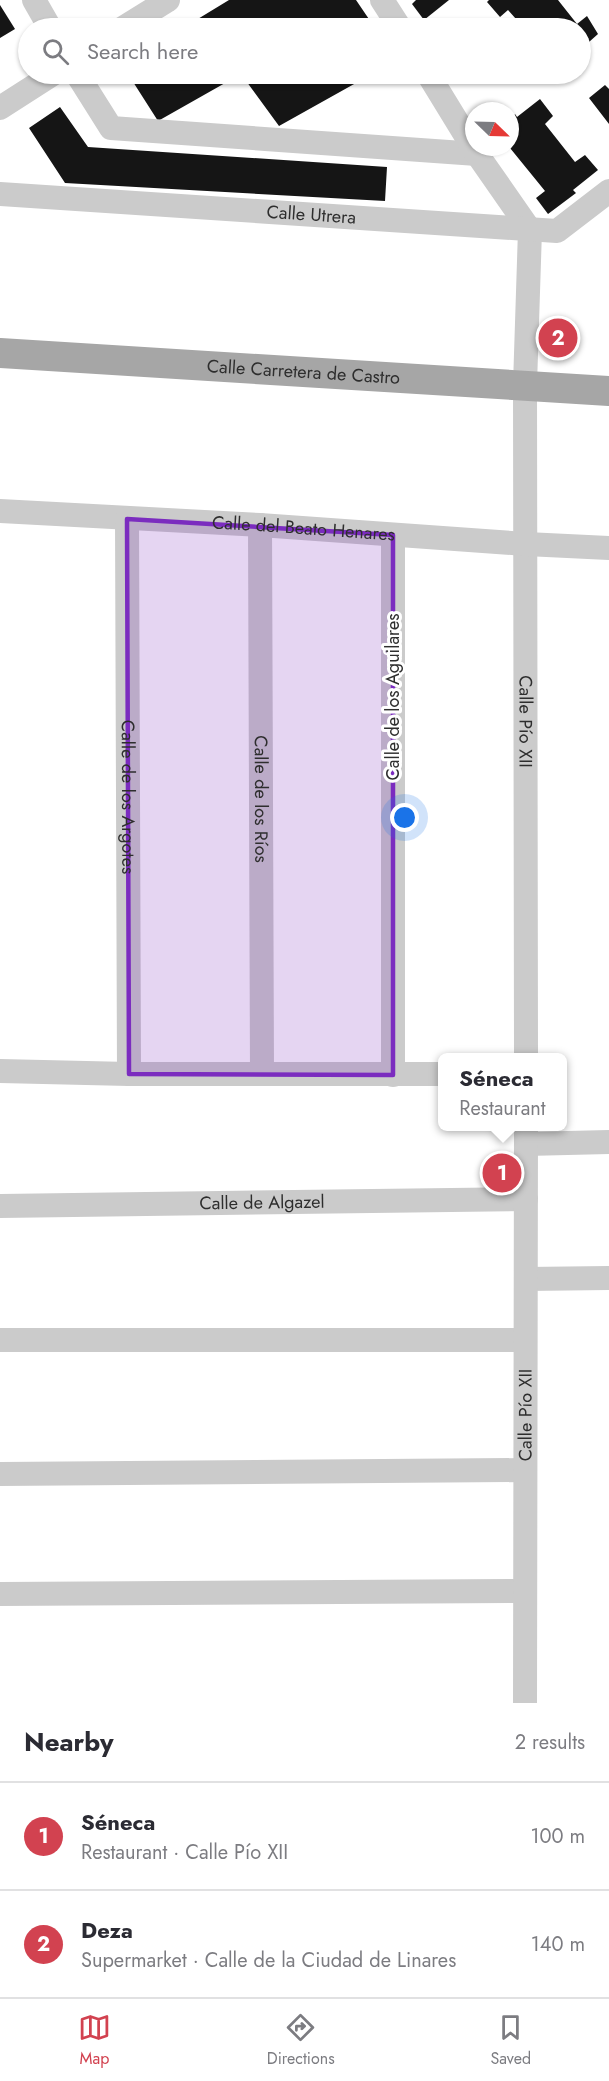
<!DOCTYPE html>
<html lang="en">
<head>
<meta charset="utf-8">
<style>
  body { margin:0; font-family:Jost,sans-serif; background:#f7f7f7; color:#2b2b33 }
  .compass { position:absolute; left:465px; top:102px; width:54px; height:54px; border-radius:50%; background:#fff; box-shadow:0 2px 4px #0004; rotate:113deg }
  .you { position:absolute; left:405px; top:818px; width:21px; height:21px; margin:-15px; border:4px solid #fff; border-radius:50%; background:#1a73e8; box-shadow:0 0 0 9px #1a73e833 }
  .badge { display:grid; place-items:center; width:39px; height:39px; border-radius:50%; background:#d24250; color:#fff; font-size:20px; font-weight:700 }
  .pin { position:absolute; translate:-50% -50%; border:3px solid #fff; box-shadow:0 2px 6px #0006 }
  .popup { position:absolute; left:438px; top:1053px; width:129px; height:78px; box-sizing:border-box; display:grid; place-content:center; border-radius:9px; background:#fff; filter:drop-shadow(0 2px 4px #0005); font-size:20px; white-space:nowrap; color:#7c7c81 }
  .popup b { font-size:22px; color:#2b2b33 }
  .popup::after { content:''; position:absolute; left:50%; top:100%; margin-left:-12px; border:12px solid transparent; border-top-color:#fff }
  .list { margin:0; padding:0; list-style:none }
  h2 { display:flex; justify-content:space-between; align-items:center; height:78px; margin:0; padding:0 24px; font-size:26px }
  h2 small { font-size:20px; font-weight:400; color:#7c7c81 }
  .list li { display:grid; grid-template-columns:39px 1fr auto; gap:18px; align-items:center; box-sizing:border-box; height:108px; padding:0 24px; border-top:2px solid #e1e1e2 }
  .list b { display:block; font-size:22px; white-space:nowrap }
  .list p { margin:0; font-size:20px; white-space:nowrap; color:#7c7c81 }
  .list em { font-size:20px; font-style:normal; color:#7c7c81 }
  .icon { flex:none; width:33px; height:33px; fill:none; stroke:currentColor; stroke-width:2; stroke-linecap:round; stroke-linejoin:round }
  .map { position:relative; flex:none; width:609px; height:1703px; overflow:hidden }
  .search { position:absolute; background:#fff; box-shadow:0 2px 4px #0004; left:18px; right:18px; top:18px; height:66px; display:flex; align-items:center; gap:15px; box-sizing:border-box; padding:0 21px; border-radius:33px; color:#7c7c81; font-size:22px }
  .sheet { height:294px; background:#fff }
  nav { display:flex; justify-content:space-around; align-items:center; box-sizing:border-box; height:84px; border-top:2px solid #e1e1e2; background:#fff; font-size:16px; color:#7c7c81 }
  nav a { display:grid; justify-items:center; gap:3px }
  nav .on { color:#d24250 }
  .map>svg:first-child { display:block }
</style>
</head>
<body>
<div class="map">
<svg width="609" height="1703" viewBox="0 0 609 1703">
  <rect width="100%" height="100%" fill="#fff"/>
  <!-- building -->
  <path fill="#151515" d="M229 0H356L375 28H183Z
    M416 0H449L424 20 412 4Z
    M489 0H558L577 24 587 16 598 34 580 50V28H524L508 10 500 17 487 2Z
    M0 5 15 29 0 38Z
    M128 74H372L279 126 241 74 158 121Z
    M605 85 609 89V124L589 98Z
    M540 99 553 116 545 124 575 162 585 155 598 170 573 190 576 193 548 214 536 198 545 191 510 148V118L515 114 517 117Z
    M60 107 88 147 387 167 385 201 65 183 29 128Z
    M495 147H507L500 154Z"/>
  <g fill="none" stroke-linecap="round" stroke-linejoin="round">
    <!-- minor -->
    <g stroke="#cbcbcb" stroke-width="24">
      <path d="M34 0 50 28"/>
      <path d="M382 0 400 28"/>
      <path d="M123 28 168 0"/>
      <path d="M77 74 111 128 477 154"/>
      <path id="s1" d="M428 74 477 154 530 230 525 385 526 1058"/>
      <path d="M0 108 53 74"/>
      <path id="s2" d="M0 194 557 231 609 191"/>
      <path id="s3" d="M0 511 260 525 526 544 609 548"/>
      <path id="s4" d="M127 519 129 1074"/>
      <path id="s5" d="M260 525 262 1073"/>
      <path d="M0 1071 129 1074H442"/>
      <path d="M393 1075V535"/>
      <path d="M526 1144 609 1142"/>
      <path id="s6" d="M0 1206 526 1199"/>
      <path d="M526 1279 609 1278"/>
      <path d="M0 1340H525"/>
      <path d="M0 1474 525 1470"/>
      <path d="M0 1594 525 1591"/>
      <path id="s7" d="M525 1703 526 1126"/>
    </g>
    <!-- major -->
    <path stroke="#a6a6a6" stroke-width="30" id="s8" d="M0 353 609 391"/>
  </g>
  <!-- marked area -->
  <path fill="#7b2cbf" fill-opacity="0.2" stroke="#7b2cbf" stroke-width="4.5" stroke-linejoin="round" d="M127 519 393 535V1075L129 1074Z"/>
  <g text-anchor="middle" stroke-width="6" stroke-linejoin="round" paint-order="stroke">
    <!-- street labels -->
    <g font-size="18" fill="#2e2e2e" stroke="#fff">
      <text dy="6" stroke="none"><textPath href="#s2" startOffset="312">Calle Utrera</textPath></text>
      <text dy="6" stroke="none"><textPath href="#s8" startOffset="304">Calle Carretera de Castro</textPath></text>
      <text dy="6" stroke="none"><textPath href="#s3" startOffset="304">Calle del Beato Henares</textPath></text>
      <text transform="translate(393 697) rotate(-90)" y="6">Calle de los Aguilares</text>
      <text dy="6" stroke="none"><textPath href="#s1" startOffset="678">Calle Pío XII</textPath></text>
      <text dy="6" stroke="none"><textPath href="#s4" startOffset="278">Calle de los Argotes</textPath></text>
      <text dy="6" stroke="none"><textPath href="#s5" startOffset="274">Calle de los Ríos</textPath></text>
      <text dy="6" stroke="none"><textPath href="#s6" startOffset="262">Calle de Algazel</textPath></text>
      <text dy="6" stroke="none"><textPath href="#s7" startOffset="288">Calle Pío XII</textPath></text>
    </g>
  </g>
</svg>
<svg class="compass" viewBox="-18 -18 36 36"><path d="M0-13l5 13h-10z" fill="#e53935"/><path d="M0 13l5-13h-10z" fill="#7c7c81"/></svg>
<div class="you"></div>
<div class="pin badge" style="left:502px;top:1173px">1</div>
<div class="popup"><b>Séneca</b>Restaurant</div>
<div class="pin badge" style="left:558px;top:338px">2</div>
<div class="search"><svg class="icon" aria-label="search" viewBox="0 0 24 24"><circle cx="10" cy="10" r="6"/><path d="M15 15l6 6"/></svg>Search here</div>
</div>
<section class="sheet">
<h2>Nearby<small>2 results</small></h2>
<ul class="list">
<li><span class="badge">1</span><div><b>Séneca</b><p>Restaurant · Calle Pío XII</p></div><em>100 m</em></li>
<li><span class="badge">2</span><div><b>Deza</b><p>Supermarket · Calle de la Ciudad de Linares</p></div><em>140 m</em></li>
</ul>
</section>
<nav>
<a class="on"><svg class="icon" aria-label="map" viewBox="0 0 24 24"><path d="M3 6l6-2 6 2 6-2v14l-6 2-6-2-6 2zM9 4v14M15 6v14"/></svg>Map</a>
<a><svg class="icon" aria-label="directions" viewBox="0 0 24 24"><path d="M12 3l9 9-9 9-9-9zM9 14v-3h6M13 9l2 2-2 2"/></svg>Directions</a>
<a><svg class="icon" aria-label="saved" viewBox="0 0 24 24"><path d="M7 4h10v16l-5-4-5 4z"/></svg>Saved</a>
</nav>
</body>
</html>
